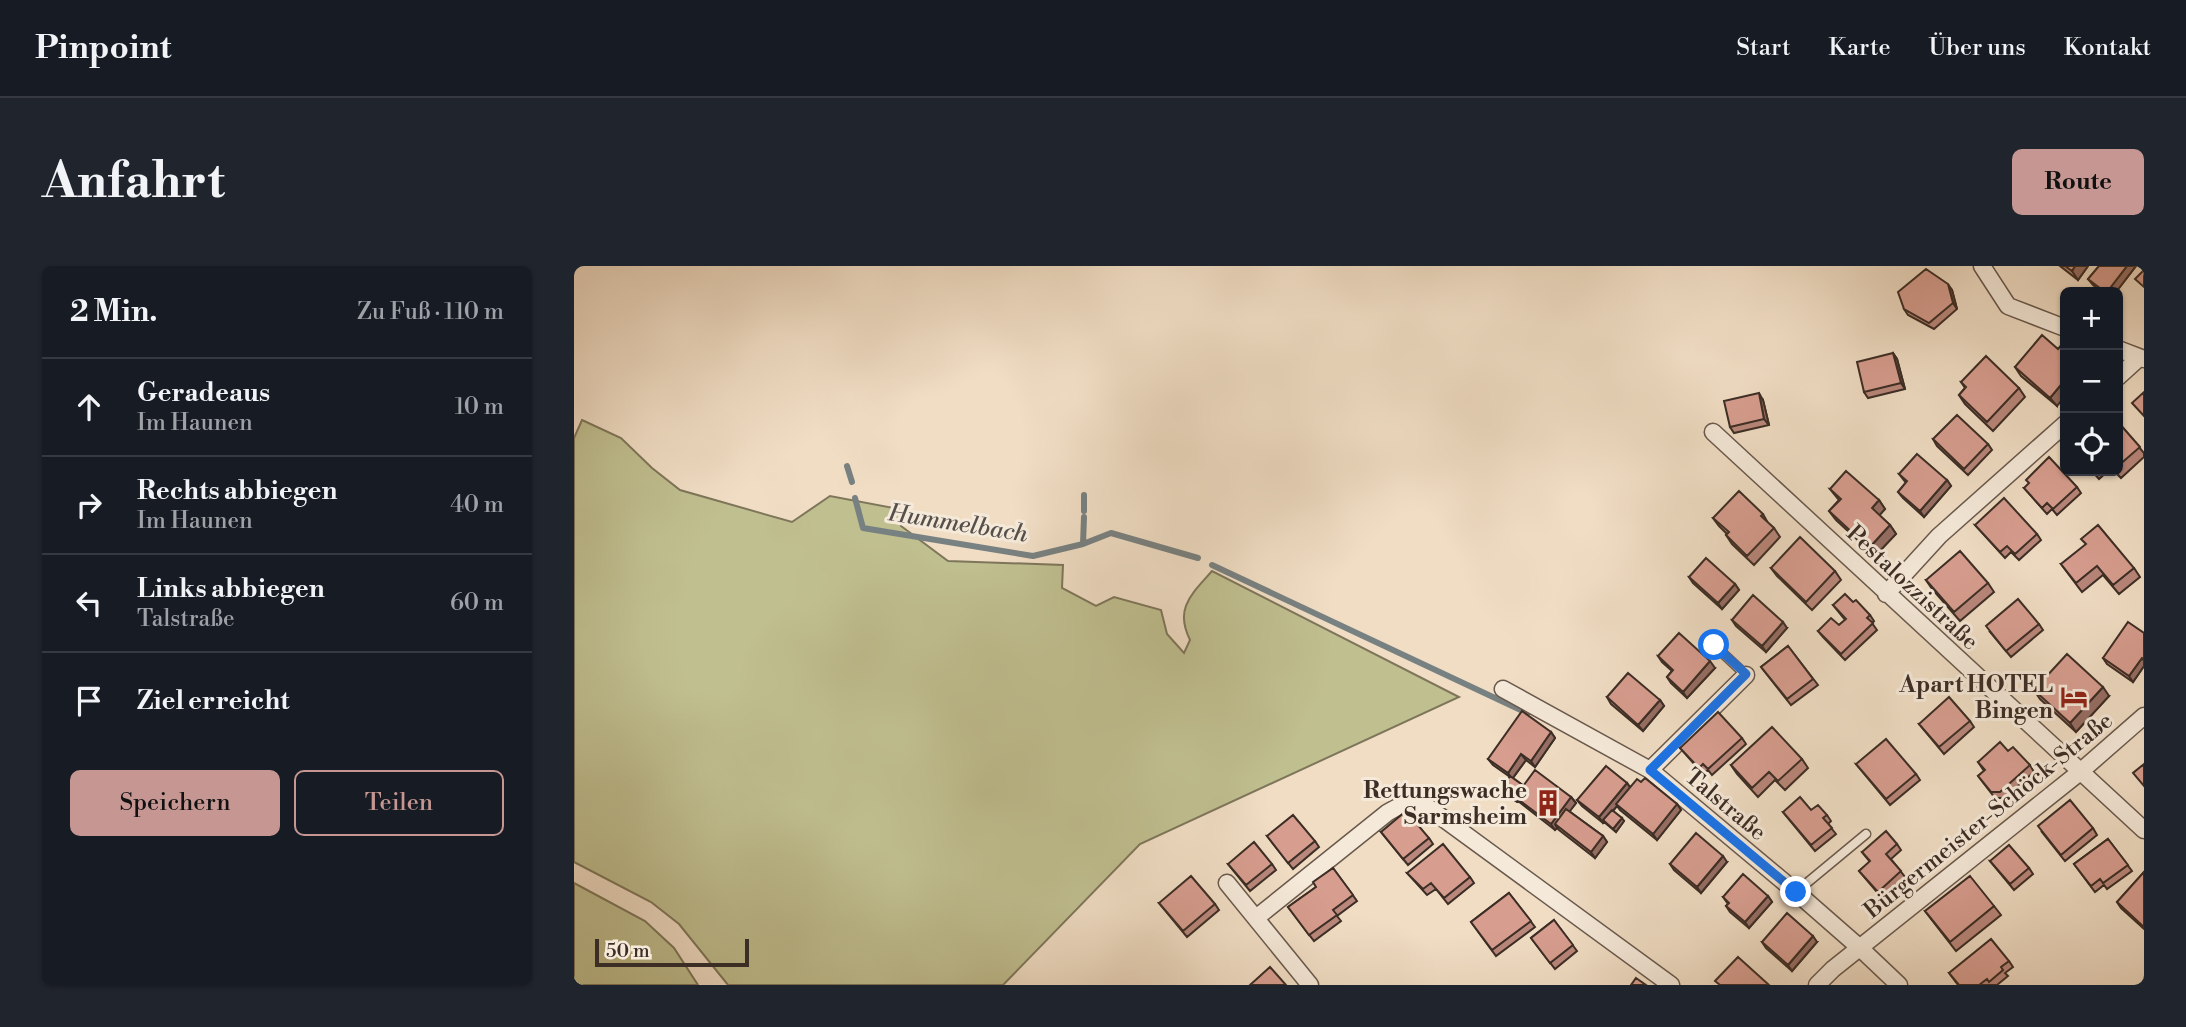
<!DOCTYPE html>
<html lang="de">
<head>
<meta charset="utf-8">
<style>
  body { margin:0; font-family:"Libre Bodoni",serif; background:#20242c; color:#f1f3f6 }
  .controls { position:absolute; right:21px; top:21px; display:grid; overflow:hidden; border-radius:10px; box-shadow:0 2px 5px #0004 }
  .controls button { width:63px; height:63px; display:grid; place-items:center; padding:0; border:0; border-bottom:2px solid #363941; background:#171b24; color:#f1f3f6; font:35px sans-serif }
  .scale { position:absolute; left:21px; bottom:18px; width:154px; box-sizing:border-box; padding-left:7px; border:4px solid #3c2d25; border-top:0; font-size:19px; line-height:24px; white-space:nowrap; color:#3c2d25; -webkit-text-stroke:5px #f5e9d9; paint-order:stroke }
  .stop { position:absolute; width:21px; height:21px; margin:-16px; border:5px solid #1a73e8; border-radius:50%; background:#fff }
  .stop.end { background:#1a73e8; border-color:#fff; box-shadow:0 2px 7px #0008 }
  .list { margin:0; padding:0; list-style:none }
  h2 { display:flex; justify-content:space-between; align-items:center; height:91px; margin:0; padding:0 28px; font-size:30px }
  h2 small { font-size:23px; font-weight:400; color:#9ea1a6 }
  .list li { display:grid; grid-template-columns:46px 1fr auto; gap:21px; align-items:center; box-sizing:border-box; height:98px; padding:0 28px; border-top:2px solid #363941 }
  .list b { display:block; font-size:26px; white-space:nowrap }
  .list p { margin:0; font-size:23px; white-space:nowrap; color:#9ea1a6 }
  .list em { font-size:23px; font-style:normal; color:#9ea1a6 }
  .actions { display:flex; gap:14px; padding:21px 28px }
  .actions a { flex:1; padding:16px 0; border:2px solid #c59692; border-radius:10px; text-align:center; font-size:24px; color:#c59692 }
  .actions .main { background:#c59692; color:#111 }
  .icon { flex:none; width:38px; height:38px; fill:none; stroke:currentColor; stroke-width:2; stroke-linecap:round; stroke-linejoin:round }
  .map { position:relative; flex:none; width:1570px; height:719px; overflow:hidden; border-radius:10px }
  header { display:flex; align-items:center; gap:42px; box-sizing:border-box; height:98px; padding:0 35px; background:#171b24; border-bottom:2px solid #363941 }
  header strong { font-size:33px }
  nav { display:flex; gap:38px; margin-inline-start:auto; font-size:24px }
  .intro { display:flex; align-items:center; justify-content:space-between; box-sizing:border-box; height:168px; padding:0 42px }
  h1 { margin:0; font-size:49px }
  .button { padding:18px 32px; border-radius:10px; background:#c59692; color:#111; font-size:24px; font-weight:700 }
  main { display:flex; gap:42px; padding:0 42px }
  aside { flex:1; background:#171b24; border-radius:10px; box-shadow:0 2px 5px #0004 }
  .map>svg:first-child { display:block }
</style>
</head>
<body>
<header>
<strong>Pinpoint</strong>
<nav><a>Start</a><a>Karte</a><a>Über uns</a><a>Kontakt</a></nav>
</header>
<div class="intro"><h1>Anfahrt</h1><a class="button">Route</a></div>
<main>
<aside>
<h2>2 Min.<small>Zu Fuß · 110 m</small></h2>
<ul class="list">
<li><svg class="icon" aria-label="ahead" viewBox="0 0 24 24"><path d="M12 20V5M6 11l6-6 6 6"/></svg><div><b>Geradeaus</b><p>Im Haunen</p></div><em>10 m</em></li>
<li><svg class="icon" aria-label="right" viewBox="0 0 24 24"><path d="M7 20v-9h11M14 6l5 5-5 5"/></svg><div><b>Rechts abbiegen</b><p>Im Haunen</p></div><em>40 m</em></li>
<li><svg class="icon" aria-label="left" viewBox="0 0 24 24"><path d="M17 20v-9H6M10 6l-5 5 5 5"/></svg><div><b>Links abbiegen</b><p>Talstraße</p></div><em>60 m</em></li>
<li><svg class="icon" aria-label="arrive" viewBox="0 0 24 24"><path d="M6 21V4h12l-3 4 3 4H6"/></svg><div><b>Ziel erreicht</b></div></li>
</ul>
<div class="actions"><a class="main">Speichern</a><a>Teilen</a></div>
</aside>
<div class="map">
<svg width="1570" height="719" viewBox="0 0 1570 719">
  <rect width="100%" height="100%" fill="#f0ddc4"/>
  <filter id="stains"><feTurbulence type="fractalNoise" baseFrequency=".00286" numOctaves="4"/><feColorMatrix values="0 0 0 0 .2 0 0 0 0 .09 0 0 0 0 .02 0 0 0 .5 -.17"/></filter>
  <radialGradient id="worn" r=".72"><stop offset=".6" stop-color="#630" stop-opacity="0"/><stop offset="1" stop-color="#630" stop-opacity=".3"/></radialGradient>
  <!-- green -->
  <path fill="#c0bf90" stroke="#7e765a" stroke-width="2" d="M8 154 47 172 78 202 106 224 218 256 256 230 325 243 327 260 374 295 489 299 488 322 522 340 540 331 587 344 593 368 610 387 616 374C600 342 618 328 638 305L885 431 566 578 429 719H154L105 658 77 636 0 596V172Z
    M0 617 71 655 100 682 124 719H0Z"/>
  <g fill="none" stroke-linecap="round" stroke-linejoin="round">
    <!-- stream -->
    <path stroke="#788181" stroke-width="6" d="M273 200 278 216
      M281 232 289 262 459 290 509 278 537 267 624 292
      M510 245V229
      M509 278 510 251
      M638 299 951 446H960"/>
    <defs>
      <path id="service" d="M1140 379 1172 409
        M1222 626 1292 568"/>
      <path id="minor" d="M1408 0 1434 40 1491 62
        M1544 83 1570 93
        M1544 111 1565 92
        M1139 166 1570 564
        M1312 328 1365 270 1491 158
        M929 423 1076 504 1222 626 1286 682 1325 719
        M1076 504 1172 409
        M653 617 736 719
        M682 652 813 547C830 537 836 532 855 542L1097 719
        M1243 719 1259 703 1506 506 1570 450"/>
    </defs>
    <!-- service casing -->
    <use href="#service" stroke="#69594d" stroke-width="11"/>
    <!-- minor casing -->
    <use href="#minor" stroke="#69594d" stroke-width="19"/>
    <!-- service -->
    <use href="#service" stroke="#f5e9d9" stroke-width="8"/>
    <!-- minor -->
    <use href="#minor" stroke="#f5e9d9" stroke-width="16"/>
  </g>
  <!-- wall -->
  <path fill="#b9877b" stroke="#3c2d25" stroke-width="2" d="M1486 0H1514L1504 14Z
    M1525 0H1562L1542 26H1528L1519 19 1514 13Z
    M1378 24 1383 43 1360 63 1334 49 1330 43Z
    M1484 83 1483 140 1447 110 1441 101Z
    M1319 87 1323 93 1331 123 1294 132 1290 126Z
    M1387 116 1445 122 1451 131 1419 165 1391 138 1385 129 1391 122Z
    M1189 134 1195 159 1160 167 1156 161Z
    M1544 156 1570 187V191L1547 212 1540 205H1544Z
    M1359 173 1414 178 1418 184 1394 209 1363 180Z
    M1518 205H1534L1525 213Z
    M1325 208 1373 214 1377 220 1350 251 1329 232 1324 226 1332 217Z
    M1503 221 1507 227 1483 249 1478 243 1473 248 1450 222Z
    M1256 223 1305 234 1311 243 1305 249 1316 259 1322 268 1301 290 1262 254 1255 245 1265 234Z
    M1189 248 1194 257 1200 262 1206 271 1180 299 1158 278 1152 269 1153 268 1145 260 1139 252Z
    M1401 259 1463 268 1467 274 1445 294 1437 286 1431 292Z
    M1487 298 1560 302 1566 311 1545 328 1529 309 1508 326Z
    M1197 302 1261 305 1267 314 1238 344 1203 310Z
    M1115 311 1161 318 1165 324 1148 343 1119 317Z
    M1352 314 1414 317 1420 326 1386 355 1358 323Z
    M1279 336 1296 349 1300 355 1298 357 1303 364 1271 394 1249 371 1244 365 1265 359 1271 354 1259 339Z
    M1158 354 1213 362 1192 386 1162 360Z
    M1465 358 1469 364 1437 391 1416 366Z
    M1570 367V400L1559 416 1533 398 1529 392Z
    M1214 380 1244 419 1217 439 1187 401Z
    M1084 390 1141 402 1113 432 1097 417 1093 411 1098 405 1088 396Z
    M1460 424 1535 430 1502 466 1466 433Z
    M1033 431 1086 434 1090 440 1069 465 1037 438Z
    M1396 455 1400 461 1370 488 1345 458Z
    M977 466 981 472 961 501 952 494 939 512 950 520 997 531 1002 537 995 545 1029 570 1033 576 1021 592 985 564 983 562 981 564 944 535 943 536 929 526 927 523 936 511 919 499 914 493Z
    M1168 472 1172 478 1138 509 1134 504 1129 508 1106 482Z
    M1434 485 1456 499 1460 506 1430 532H1421L1404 510 1410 505 1404 496Z
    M1228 493 1234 502 1211 524 1201 514 1184 531 1163 508 1157 499Z
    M1282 498 1342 508 1346 514 1316 539Z
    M1067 516 1103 538 1107 544 1083 574 1046 544 1043 540 1039 545 1050 555 1042 566 1030 556 1029 557 1008 540 1003 534 1053 517 1056 521Z
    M1237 544 1253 549 1257 555 1254 558 1262 568 1241 585 1209 546Z
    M1519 562 1523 569 1491 595 1468 566Z
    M807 566 855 572 859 578 834 599Z
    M693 570 741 575 745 581 719 603Z
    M1534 573 1558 605 1533 623 1530 619 1521 626 1500 598Z
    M1323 578 1327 584 1317 593 1331 611 1308 632 1285 605 1296 596 1288 586Z
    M1416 595 1455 602 1459 608 1440 624Z
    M1153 596 1127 627 1100 604 1096 598Z
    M654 598H698L702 604 676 625Z
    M759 602 783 635 763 650 767 655 740 675 714 641 742 621Z
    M1570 606V663L1547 642 1543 636Z
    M833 607 896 611 900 617 874 638 862 623 853 629Z
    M935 627 961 661 922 690 897 656Z
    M1194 630 1198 636 1175 662 1156 646 1152 640 1154 638 1149 631Z
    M585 637 641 638 645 644 613 671Z
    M1420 640 1427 649 1382 685 1351 645Z
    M980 654 1003 685 981 703 957 672Z
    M1188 676H1243L1218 705 1192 682Z
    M1435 695 1439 701 1431 707 1434 710 1423 719H1384L1375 707Z"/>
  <!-- shaded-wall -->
  <path fill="#966e64" stroke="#3c2d25" stroke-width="2" d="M1501 0H1514L1504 14 1498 5Z
    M1553 0H1562L1542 26H1533Z
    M1374 18 1378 24 1383 43 1379 37Z
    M1319 87 1323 93 1331 123 1327 117Z
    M1491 114V130L1483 140 1476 132Z
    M1185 127 1189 134 1195 159 1190 153Z
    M1373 214 1377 220 1350 251 1346 245Z
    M1305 234 1311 243 1304 251 1298 242Z
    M1316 259 1322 268 1301 290 1295 282Z
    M1161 318 1165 324 1148 343 1144 337Z
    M1209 356 1213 362 1192 386 1188 380Z
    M1568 392 1570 395V400L1559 416 1555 410Z
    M1136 395 1141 402 1113 432 1109 426Z
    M1529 421 1535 430 1502 466 1496 457Z
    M1086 434 1090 440 1069 465 1064 459Z
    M977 466 981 472 961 501 957 495Z
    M947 488 952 494 938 513 934 507Z
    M1053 517 1057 523 1029 557 1025 551Z
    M997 531 1002 537 984 561 981 558 983 562 981 564 977 558Z
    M1103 538 1107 544 1083 574 1079 568Z
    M1048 552 1050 555 1042 566 1039 563Z
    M1029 570 1033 576 1021 592 1017 586Z
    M1149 590 1153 596 1127 627 1123 621Z
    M1194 630 1198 636 1175 662 1171 656Z
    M1239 670 1243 676 1218 705 1214 699Z"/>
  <!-- building -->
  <path fill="#d79d8f" stroke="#3c2d25" stroke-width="2" d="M1491 0H1501L1498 5Z
    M1525 0H1553L1533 26H1531L1514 13Z
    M1352 3 1374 18 1379 37 1355 57 1330 43 1324 26Z
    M1570 4V21L1561 13Z
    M1468 69 1484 83 1489 77 1491 79V114L1476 132 1441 101Z
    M1319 87 1327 117 1290 126 1283 96Z
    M1412 90 1445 122 1413 156 1385 129 1392 121 1387 116Z
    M1570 126V150L1558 137Z
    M1185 127 1190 153 1156 161 1150 135Z
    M1383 149 1414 178 1390 203 1359 173Z
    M1544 156 1566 181 1544 200Z
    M1343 188 1373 214 1346 245 1324 226 1333 215 1325 208Z
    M1475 191 1503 221 1479 243 1473 237 1468 242 1450 222 1455 217 1452 214Z
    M1272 205 1305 234 1298 242 1316 259 1295 282 1255 245 1267 233 1256 223Z
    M1165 225 1189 248 1187 250 1200 262 1173 290 1152 269 1155 266 1139 252Z
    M1430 232 1463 268 1441 288 1433 280 1426 286 1401 259Z
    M1524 259 1560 302 1539 319 1523 300 1502 317 1487 298 1512 278 1507 273Z
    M1226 271 1261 305 1232 336 1197 302Z
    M1386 285 1414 317 1380 346 1352 314Z
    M1132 292 1161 318 1144 337 1115 311Z
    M1271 328 1279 336 1282 334 1296 349 1293 352 1299 357 1267 388 1244 365 1257 352 1265 359 1272 353 1259 339Z
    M1179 329 1209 356 1188 380 1158 354Z
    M1444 333 1465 358 1432 385 1412 360Z
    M1554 356 1570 367V393L1568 392 1555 410 1529 392Z
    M1105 367 1136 395 1109 426 1093 411 1099 404 1084 390Z
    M1214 380 1239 413 1213 433 1187 401Z
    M1493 388 1529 421 1496 457 1460 424Z
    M1054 407 1086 434 1064 459 1033 431Z
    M1375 431 1396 455 1365 481 1345 458Z
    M948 445 977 466 957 495 947 488 934 507 914 493Z
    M1144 446 1168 472 1134 503 1129 498 1125 502 1106 482Z
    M1198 461 1228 493 1204 515 1195 506 1178 522 1157 499Z
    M1312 473 1342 508 1312 533 1282 498Z
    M1426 476 1434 485 1439 481 1456 499 1426 526H1417L1404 510 1411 504 1404 496Z
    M1570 498V520L1559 507Z
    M1032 500 1053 517 1025 551 1003 534Z
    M961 504 997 531 977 558 941 531Z
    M936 510 950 520 941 533 927 523Z
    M1071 512 1103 538 1079 568 1042 538 1063 513 1067 516Z
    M1226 531 1237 544 1244 539 1253 549 1249 552 1258 562 1237 579 1209 546Z
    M1496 534 1519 562 1487 589 1464 560Z
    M992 543 1029 570 1017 586 981 558Z
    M1038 544 1048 552 1039 563 1029 554Z
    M832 545 855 572 829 593 807 566Z
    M719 549 741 575 714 597 693 570Z
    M1312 565 1323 578 1312 588 1327 605 1304 626 1285 605 1296 595 1288 586Z
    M1122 567 1149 590 1123 621 1096 598Z
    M1534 573 1554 599 1529 617 1526 613 1517 620 1500 598Z
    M680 576 698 598 672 619 654 598Z
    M869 578 896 611 870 632 857 617 849 623 833 607Z
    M1435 579 1455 602 1436 618 1416 595Z
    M759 602 779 629 759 644 763 649 735 669 714 641 742 621 739 616Z
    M1570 606V661L1543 636Z
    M1169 608 1194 630 1171 656 1152 640 1155 637 1149 631Z
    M617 610 641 638 609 665 585 637Z
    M1396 610 1420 640 1376 676 1351 645Z
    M935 627 957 655 918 684 897 656Z
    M1213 647 1239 670 1214 699 1188 676Z
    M980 654 999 679 976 697 957 672Z
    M1417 673 1435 695 1427 701 1429 704 1415 716 1413 713 1405 719H1385L1375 707Z
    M1164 691 1195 719H1146L1141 715Z
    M696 701 712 719H676Z
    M1062 712 1072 719H1057Z"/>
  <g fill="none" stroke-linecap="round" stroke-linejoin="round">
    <!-- route -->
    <path stroke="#1a73e8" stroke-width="9" d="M1140 379 1172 408 1076 504 1222 626"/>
  </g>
  <!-- icons -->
  <defs>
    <symbol id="hotel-bare" viewBox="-9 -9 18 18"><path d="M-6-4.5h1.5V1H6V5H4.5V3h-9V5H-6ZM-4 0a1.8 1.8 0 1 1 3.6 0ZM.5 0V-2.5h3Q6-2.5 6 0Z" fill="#8f2418" stroke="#f5e9d9" stroke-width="2.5" paint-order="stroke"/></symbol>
    <symbol id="building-bare" viewBox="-9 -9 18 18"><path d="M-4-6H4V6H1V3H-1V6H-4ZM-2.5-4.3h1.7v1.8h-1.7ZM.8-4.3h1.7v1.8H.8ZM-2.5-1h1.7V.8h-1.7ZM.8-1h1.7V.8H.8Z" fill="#8f2418" stroke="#f5e9d9" stroke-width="2.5" paint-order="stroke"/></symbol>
  </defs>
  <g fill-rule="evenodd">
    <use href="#hotel-bare" x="1481" y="412" width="38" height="38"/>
    <use href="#building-bare" x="955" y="518" width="38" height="38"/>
  </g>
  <g text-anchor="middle" stroke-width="6" stroke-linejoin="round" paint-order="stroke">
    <!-- street labels -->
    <g font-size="23" fill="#3c2d25" stroke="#f5e9d9">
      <text transform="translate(1339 321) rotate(43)" y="8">Pestalozzistraße</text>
      <text transform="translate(1152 538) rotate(40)" y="8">Talstraße</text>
      <text transform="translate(1414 549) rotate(-39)" y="8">Bürgermeister-Schöck-Straße</text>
    </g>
    <!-- poi labels -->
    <g font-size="23" font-weight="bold" fill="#3c2d25" stroke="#f5e9d9" text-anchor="end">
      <text x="1479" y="426">Apart HOTEL<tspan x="1479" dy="26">Bingen</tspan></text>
      <text x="953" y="532">Rettungswache<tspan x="953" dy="26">Sarmsheim</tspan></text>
    </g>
    <!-- water labels -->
    <g font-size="24" font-style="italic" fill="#55504c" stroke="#f5e9d9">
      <text transform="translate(384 257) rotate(9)" y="8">Hummelbach</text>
    </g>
  </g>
  <rect width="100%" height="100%" filter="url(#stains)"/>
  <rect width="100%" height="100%" fill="url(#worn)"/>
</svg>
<div class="controls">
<button>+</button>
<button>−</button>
<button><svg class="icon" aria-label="locate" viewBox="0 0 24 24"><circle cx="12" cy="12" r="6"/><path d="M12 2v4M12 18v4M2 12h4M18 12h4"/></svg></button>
</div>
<div class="scale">50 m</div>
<div class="stop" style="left:1140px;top:379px"></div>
<div class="stop end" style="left:1222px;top:626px"></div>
</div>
</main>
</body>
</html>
